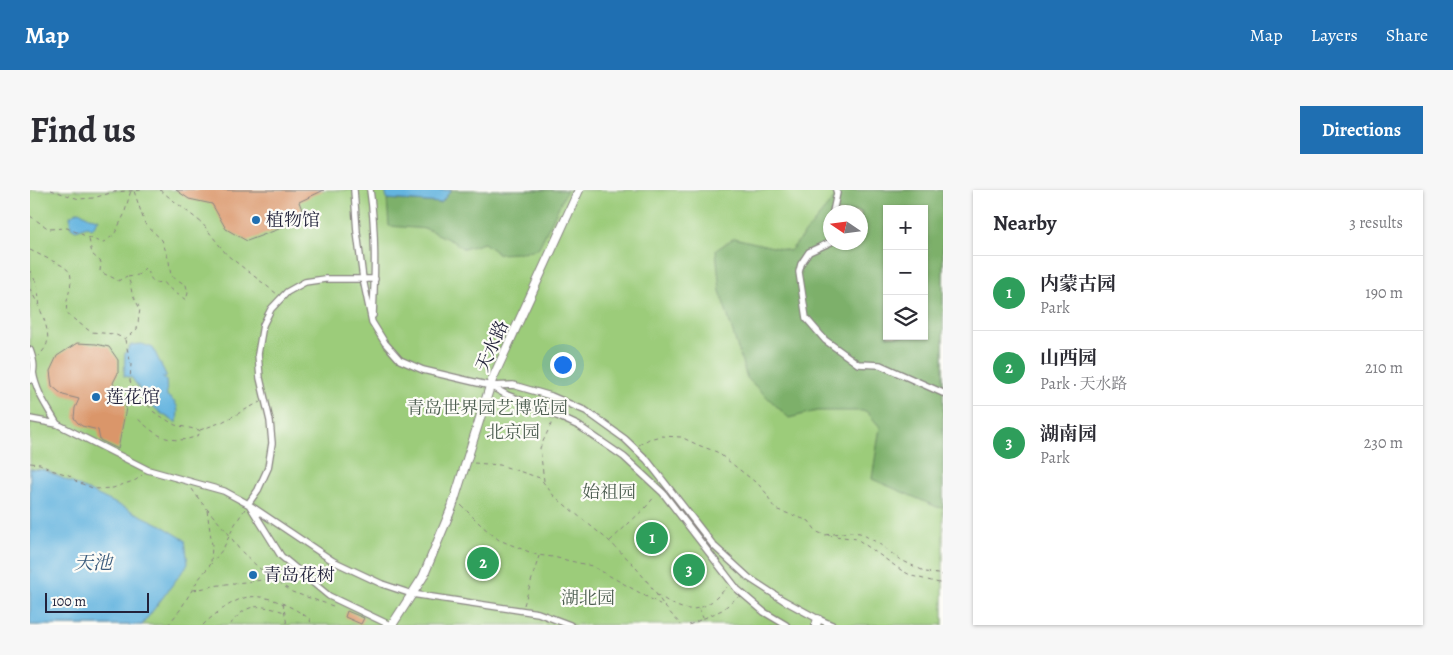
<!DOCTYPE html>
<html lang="en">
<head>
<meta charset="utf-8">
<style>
  body { margin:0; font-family:Alegreya,"Noto Serif SC",serif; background:#f7f7f7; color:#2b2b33 }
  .controls { position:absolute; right:15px; top:15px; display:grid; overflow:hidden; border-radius:0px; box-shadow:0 1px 4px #0004 }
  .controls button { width:45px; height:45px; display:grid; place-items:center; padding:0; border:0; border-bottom:1px solid #e1e1e2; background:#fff; color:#2b2b33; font:25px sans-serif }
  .compass { position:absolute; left:793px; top:15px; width:45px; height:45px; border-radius:50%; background:#fff; box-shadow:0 1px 4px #0004; rotate:283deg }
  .scale { position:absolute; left:15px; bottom:12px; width:104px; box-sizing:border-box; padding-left:5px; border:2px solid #22223b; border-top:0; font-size:14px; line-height:18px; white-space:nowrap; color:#22223b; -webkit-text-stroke:4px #fdfcf7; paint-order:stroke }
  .you { position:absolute; left:532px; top:174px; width:18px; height:18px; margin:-12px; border:4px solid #fff; border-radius:50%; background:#1a73e8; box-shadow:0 0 0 8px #1a73e833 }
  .badge { display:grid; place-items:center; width:32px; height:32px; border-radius:50%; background:#1f6fb2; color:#fff; font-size:16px; font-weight:700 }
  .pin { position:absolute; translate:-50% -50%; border:2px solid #fff; box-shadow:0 1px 5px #0006 }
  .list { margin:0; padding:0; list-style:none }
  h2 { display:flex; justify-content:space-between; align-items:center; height:65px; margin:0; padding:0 20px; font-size:21px }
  h2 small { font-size:16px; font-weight:400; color:#7c7c81 }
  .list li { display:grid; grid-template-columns:32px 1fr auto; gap:15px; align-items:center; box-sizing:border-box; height:75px; padding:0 20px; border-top:1px solid #e1e1e2 }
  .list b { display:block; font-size:19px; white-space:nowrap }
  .list p { margin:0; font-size:16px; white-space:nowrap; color:#7c7c81 }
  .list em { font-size:16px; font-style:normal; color:#7c7c81 }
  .icon { flex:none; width:28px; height:28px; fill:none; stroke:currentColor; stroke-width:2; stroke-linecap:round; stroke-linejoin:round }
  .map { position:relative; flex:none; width:913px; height:435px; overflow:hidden; border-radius:0px }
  header { display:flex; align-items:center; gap:30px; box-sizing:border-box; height:70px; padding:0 25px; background:#1f6fb2; color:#fff }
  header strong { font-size:24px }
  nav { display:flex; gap:28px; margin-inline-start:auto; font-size:18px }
  .intro { display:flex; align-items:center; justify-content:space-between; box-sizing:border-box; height:120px; padding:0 30px }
  h1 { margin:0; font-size:35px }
  .button { padding:12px 22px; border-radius:0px; background:#1f6fb2; color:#fff; font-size:18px; font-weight:700 }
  main { display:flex; gap:30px; padding:0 30px }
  aside { flex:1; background:#fff; border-radius:0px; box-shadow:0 1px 4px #0004 }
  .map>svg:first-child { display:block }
</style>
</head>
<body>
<header>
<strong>Map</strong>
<nav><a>Map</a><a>Layers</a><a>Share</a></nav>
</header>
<div class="intro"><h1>Find us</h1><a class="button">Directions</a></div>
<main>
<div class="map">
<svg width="913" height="435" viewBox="0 0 913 435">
  <rect width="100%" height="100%" fill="#fdfcf7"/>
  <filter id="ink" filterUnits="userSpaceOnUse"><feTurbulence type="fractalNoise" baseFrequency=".02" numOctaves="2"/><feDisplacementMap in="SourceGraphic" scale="10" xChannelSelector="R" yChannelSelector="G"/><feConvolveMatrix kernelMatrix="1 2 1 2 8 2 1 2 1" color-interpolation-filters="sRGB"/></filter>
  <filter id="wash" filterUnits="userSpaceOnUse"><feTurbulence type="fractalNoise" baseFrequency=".0096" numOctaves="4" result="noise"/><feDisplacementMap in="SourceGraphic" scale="20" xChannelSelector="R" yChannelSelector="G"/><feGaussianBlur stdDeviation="1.12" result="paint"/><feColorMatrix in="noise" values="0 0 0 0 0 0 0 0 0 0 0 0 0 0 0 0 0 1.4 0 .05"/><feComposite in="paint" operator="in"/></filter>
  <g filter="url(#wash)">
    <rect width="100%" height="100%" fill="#ece4c6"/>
    <!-- green -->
    <path fill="#9ccc7a" stroke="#5f775a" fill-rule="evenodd" d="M0 0H913V435H0ZM857 19H894V146H857ZM801 22H831V52H801Z"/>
    <!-- forest -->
    <path fill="#7db06a" stroke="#506952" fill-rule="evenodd" d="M421 0H537L508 59 487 63 469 64 454 53 434 59 424 52 397 39 359 36 357 9 411 13Z
      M811 0H913V318L907 317 842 289 850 237 836 221H787L759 228 717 188 690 101 686 60 704 48 760 61ZM857 19H894V146H857ZM801 22H831V52H801Z"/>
    <!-- water -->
    <path fill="#64b4df" stroke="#436b8d" d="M355 0H421L411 13 357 9Z
      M49 21 59 27 69 29 62 39 57 36 46 40 41 37 40 26Z
      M112 154 123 158 137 187H132L136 190 137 206C150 215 148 218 147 233L132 224 119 213 102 188 94 186 95 163 101 155Z
      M0 279 15 280 129 334 155 350 158 374 112 435H0Z"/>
    <g id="blocks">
      <!-- building -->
      <path fill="#da966a" d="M146 0H294L269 12 273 22 249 39 217 51 196 39 182 14 159 9Z
        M47 153 66 154 79 157 88 170V183L83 193 87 205 95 210 96 218 88 259 70 250 68 240 52 236 48 233 44 228 45 218 49 209 33 205 22 196 20 181 27 166Z
        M317 421 334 428 331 434 315 427Z"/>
    </g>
  </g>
  <g filter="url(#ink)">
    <use href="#blocks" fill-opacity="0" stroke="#878380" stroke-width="1"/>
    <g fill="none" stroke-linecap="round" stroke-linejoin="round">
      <defs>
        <path id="street" d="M324 0 327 42 333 89 342 132 355 153 370 170 393 180 461 196 483 195 521 206 556 221 595 249 617 270 684 356 719 388 753 410 788 429 802 435
          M340 0C346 42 345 83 343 125
          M803 22 807 3 806 0
          M801 52 779 62 771 74 769 82 776 128 795 150 828 174 850 175 913 203
          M0 160C4 171 6 180 0 190
          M3 182C6 202 17 217 27 234
          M462 197 477 205 506 216 549 236 594 267 633 303 707 399 734 422 756 435
          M0 229 27 234 118 280 194 301 218 314 303 371 352 394 382 404 508 423 540 435
          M218 314 228 300 238 278 242 253 240 231 230 188 228 164 233 135 241 119 257 102 275 92 295 89H345
          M220 316 251 366 299 406 360 435"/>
        <path id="secondary" d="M362 435 393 387 422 317 462 190 549 0
          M786 435 788 429"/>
      </defs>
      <!-- street casing -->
      <use href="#street" stroke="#878380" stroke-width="8"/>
      <!-- secondary casing -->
      <use href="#secondary" stroke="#878380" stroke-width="10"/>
      <!-- path -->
      <path stroke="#878380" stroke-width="1" stroke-dasharray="4 4" stroke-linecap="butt" d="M21 0 49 9 63 8 84 2 113 0
        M130 0 172 33 197 65 247 104
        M0 26 19 39 37 38 72 53 84 45 94 25 101 0
        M0 60 33 76 40 82C44 99 34 107 37 124L61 142 84 144 95 149 107 139 110 119 102 103 100 93 97 86 88 91C82 86 74 85 70 81L71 72 62 64 59 49
        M0 81 7 94 10 117
        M98 87 108 85 115 78 118 79C120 90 123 94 134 92 139 100 148 104 156 110L158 103 156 95 141 86 139 71 132 50 115 34 104 1
        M0 99C7 112 23 142 16 156 15 159 11 163 9 166
        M95 150 101 174 100 191 103 198 124 222 145 235 169 240 171 243C160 252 140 252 127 244 120 240 114 234 108 229
        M170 240 192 232 230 212
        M609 255 619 249 631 246 651 247 668 255 687 262 729 295 737 304 740 311 745 319 779 331 787 342 795 345 820 342 830 343 848 353 869 369 896 382 913 385
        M0 273 10 274 21 280 39 285 47 292 65 299 83 298 106 290 112 285
        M444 273 470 275 510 288 524 306 578 350 602 373 620 395 635 417
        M514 291 510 258 523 230
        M162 299 171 312 198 343 209 359 229 378 262 402 306 417
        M431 315 452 336 469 350 507 365 523 367 562 376 635 417 651 435
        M177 320 182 355 181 373
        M798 345 827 349 871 380 882 386 913 394
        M580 351 616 317 625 306
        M163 400C172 399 181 396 190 395 207 392 226 392 242 388
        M627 405C635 409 644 416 652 418 672 423 685 410 697 397
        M253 413 257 435
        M494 415 509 366
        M669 418 673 428
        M138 435 150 420 168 390 193 359 205 334 215 319
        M173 435C183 425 205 408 219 407 238 404 265 418 280 429L281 435
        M200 435C218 411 229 415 255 422
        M659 435 692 420 708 407"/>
      <!-- street -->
      <use href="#street" stroke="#fff" stroke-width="5.5"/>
      <!-- secondary -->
      <use href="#secondary" stroke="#fff" stroke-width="8"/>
    </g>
  </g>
  <!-- markers -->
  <g fill="#1f6fb2" stroke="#fdfcf7" stroke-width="2">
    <circle cx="226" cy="30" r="5"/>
    <circle cx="66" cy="207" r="5"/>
    <circle cx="223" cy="385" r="5"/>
  </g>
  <g text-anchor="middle" stroke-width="4.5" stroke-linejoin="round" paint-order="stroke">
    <!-- poi labels -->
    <g font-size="18" fill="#22223b" stroke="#fdfcf7" text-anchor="start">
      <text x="236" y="36">植物馆</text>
      <text x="76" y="213">莲花馆</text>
      <text x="233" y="391">青岛花树</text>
    </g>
    <!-- street labels -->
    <g font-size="18" fill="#22223b" stroke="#fdfcf7">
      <text transform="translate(462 156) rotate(-66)" y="6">天水路</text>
    </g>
    <!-- park labels -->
    <g font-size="18" fill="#4d5e51" stroke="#fdfcf7">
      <text x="457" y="224">青岛世界园艺博览园</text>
      <text x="483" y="248">北京园</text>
      <text x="579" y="308">始祖园</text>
      <text x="558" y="414">湖北园</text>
    </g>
    <!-- water labels -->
    <g font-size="19" font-style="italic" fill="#3c5c7d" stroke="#fdfcf7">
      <text x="63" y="379">天池</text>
    </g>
  </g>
</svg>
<div class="controls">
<button>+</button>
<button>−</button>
<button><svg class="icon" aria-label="layers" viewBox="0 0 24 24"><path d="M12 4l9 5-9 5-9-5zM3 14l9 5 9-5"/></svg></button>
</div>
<svg class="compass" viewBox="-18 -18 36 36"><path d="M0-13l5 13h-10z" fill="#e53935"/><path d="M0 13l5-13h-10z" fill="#7c7c81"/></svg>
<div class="scale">100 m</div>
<div class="you"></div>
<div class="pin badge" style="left:622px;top:348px;background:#2e9e5b">1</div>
<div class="pin badge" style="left:453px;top:373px;background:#2e9e5b">2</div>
<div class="pin badge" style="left:659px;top:380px;background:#2e9e5b">3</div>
</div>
<aside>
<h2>Nearby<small>3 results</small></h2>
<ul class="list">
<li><span class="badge" style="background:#2e9e5b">1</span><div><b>内蒙古园</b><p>Park</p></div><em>190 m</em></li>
<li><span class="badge" style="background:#2e9e5b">2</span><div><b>山西园</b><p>Park · 天水路</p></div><em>210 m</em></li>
<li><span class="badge" style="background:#2e9e5b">3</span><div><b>湖南园</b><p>Park</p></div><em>230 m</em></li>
</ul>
</aside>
</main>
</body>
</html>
